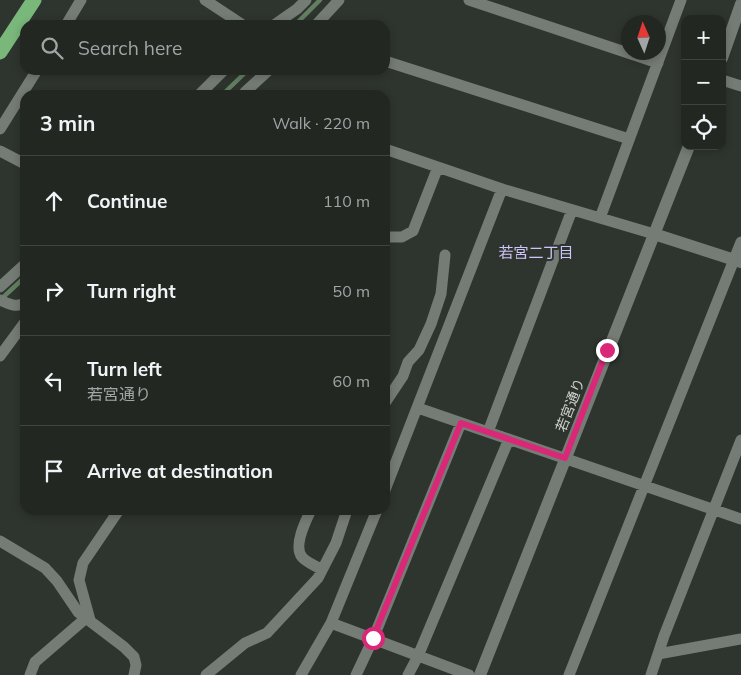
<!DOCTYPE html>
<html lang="en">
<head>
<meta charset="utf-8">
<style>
  body { margin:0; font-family:Mulish,"Noto Sans JP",sans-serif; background:#2e332f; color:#f1f3f6 }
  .controls { position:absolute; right:15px; top:15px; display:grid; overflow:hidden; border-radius:10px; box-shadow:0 2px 8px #0003 }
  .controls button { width:45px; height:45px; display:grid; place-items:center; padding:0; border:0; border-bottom:1px solid #3f4440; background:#222722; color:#f1f3f6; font:25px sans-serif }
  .compass { position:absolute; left:621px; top:15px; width:45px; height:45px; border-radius:50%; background:#222722; box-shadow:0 2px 8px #0003; rotate:357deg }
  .stop { position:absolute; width:15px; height:15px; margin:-11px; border:4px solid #db2777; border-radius:50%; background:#fff }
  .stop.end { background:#db2777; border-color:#fff; box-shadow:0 1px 5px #0008 }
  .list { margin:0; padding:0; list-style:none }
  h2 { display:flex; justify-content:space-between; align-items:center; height:65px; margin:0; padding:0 20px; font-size:21px }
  h2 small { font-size:16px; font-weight:400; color:#a2a5a5 }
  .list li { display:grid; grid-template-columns:32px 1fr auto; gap:15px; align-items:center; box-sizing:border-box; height:90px; padding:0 20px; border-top:1px solid #3f4440 }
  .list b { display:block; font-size:19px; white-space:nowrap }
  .list p { margin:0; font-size:16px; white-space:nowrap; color:#a2a5a5 }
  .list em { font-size:16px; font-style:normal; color:#a2a5a5 }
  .icon { flex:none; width:28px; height:28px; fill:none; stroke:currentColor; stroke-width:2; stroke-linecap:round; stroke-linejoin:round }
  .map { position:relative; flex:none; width:741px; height:675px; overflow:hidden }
  .search { position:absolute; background:#222722; box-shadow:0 2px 8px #0003; left:20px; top:20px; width:370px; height:55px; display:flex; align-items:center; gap:12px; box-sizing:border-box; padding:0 18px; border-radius:15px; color:#a2a5a5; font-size:19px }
  .panel { position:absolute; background:#222722; box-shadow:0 2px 8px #0003; left:20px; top:90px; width:370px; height:425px; border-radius:15px }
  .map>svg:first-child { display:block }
</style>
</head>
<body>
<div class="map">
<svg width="741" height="675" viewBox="0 0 741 675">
  <rect width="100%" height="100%" fill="#2e342e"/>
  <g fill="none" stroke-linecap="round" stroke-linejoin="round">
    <!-- stream -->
    <path stroke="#627f61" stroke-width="4.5" d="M295 25 320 0
      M222 95 248 70
      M0 300 25 277"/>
    <!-- street -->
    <path stroke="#757b75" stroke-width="11" d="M205 0 243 25
      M469 0 658 63
      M66 25 81 0
      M274 25 297 9 306 0
      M316 25 339 0
      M385 61 629 139
      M722 80 741 86
      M199 95 224 70
      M246 95 245 92 269 70
      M0 129 37 70
      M385 149 502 189 654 234
      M0 151 25 164
      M600 218 681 0
      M385 237H402L413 231 438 167
      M0 287 25 264
      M0 300C8 304 17 308 25 303
      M0 356 25 322
      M385 403 403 376 408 362 419 350 431 324 441 294 445 255
      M418 408 741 519
      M488 432 572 210
      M385 490 502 189
      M311 510C306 520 293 546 302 557 306 562 316 566 322 570
      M0 541 45 568 57 581 78 612 124 647 134 657 136 665 134 675
      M90 620 79 580 83 563 119 510
      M331 623 469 675
      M658 654 741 639
      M30 675 35 662 86 618
      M206 675 245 643 267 633 318 578 336 543 347 510
      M301 675 331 623 377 510
      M356 675 373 639 461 423
      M408 675 418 656 509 439
      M569 675 741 242
      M651 675 664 636 741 440"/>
    <!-- secondary -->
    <path stroke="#757b75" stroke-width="12" d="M722 58 741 4
      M654 234 741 262
      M480 675 689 146"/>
    <!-- highway -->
    <path stroke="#79b77a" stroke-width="15" d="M0 52 34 0"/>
  </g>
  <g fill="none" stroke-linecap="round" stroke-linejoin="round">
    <!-- route -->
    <path stroke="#db2777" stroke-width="6" d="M373 638 461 423 565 458 607 350"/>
  </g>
  <g text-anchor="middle" stroke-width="4" stroke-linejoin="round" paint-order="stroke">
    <!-- street labels -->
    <g font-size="14" fill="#ced2ce" stroke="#2e342e">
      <text transform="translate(570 405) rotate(-69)" y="5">若宮通り</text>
    </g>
    <!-- neighbourhood labels -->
    <g font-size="15" fill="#cfc3fc" stroke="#2e342e">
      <text x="536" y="258">若宮二丁目</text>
    </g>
  </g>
</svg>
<div class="controls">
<button>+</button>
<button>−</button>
<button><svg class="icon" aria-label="locate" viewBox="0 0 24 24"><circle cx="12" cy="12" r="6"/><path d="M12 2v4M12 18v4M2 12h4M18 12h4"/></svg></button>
</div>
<svg class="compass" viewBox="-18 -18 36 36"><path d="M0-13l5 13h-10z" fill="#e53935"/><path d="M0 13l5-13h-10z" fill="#a2a5a5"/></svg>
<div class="stop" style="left:373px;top:638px"></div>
<div class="stop end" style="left:607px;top:350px"></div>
<div class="search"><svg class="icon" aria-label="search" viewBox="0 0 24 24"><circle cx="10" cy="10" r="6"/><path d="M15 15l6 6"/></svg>Search here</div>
<section class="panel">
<h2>3 min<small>Walk · 220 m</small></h2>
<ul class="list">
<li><svg class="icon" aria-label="ahead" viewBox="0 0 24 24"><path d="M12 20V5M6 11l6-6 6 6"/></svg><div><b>Continue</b></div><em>110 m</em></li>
<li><svg class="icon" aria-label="right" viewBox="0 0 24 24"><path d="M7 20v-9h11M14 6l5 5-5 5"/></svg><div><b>Turn right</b></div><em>50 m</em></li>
<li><svg class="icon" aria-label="left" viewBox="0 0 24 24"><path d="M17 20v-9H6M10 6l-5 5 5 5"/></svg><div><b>Turn left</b><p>若宮通り</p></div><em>60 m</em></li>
<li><svg class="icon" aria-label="arrive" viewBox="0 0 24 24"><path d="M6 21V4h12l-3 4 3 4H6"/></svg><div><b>Arrive at destination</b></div></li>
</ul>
</section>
</div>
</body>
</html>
